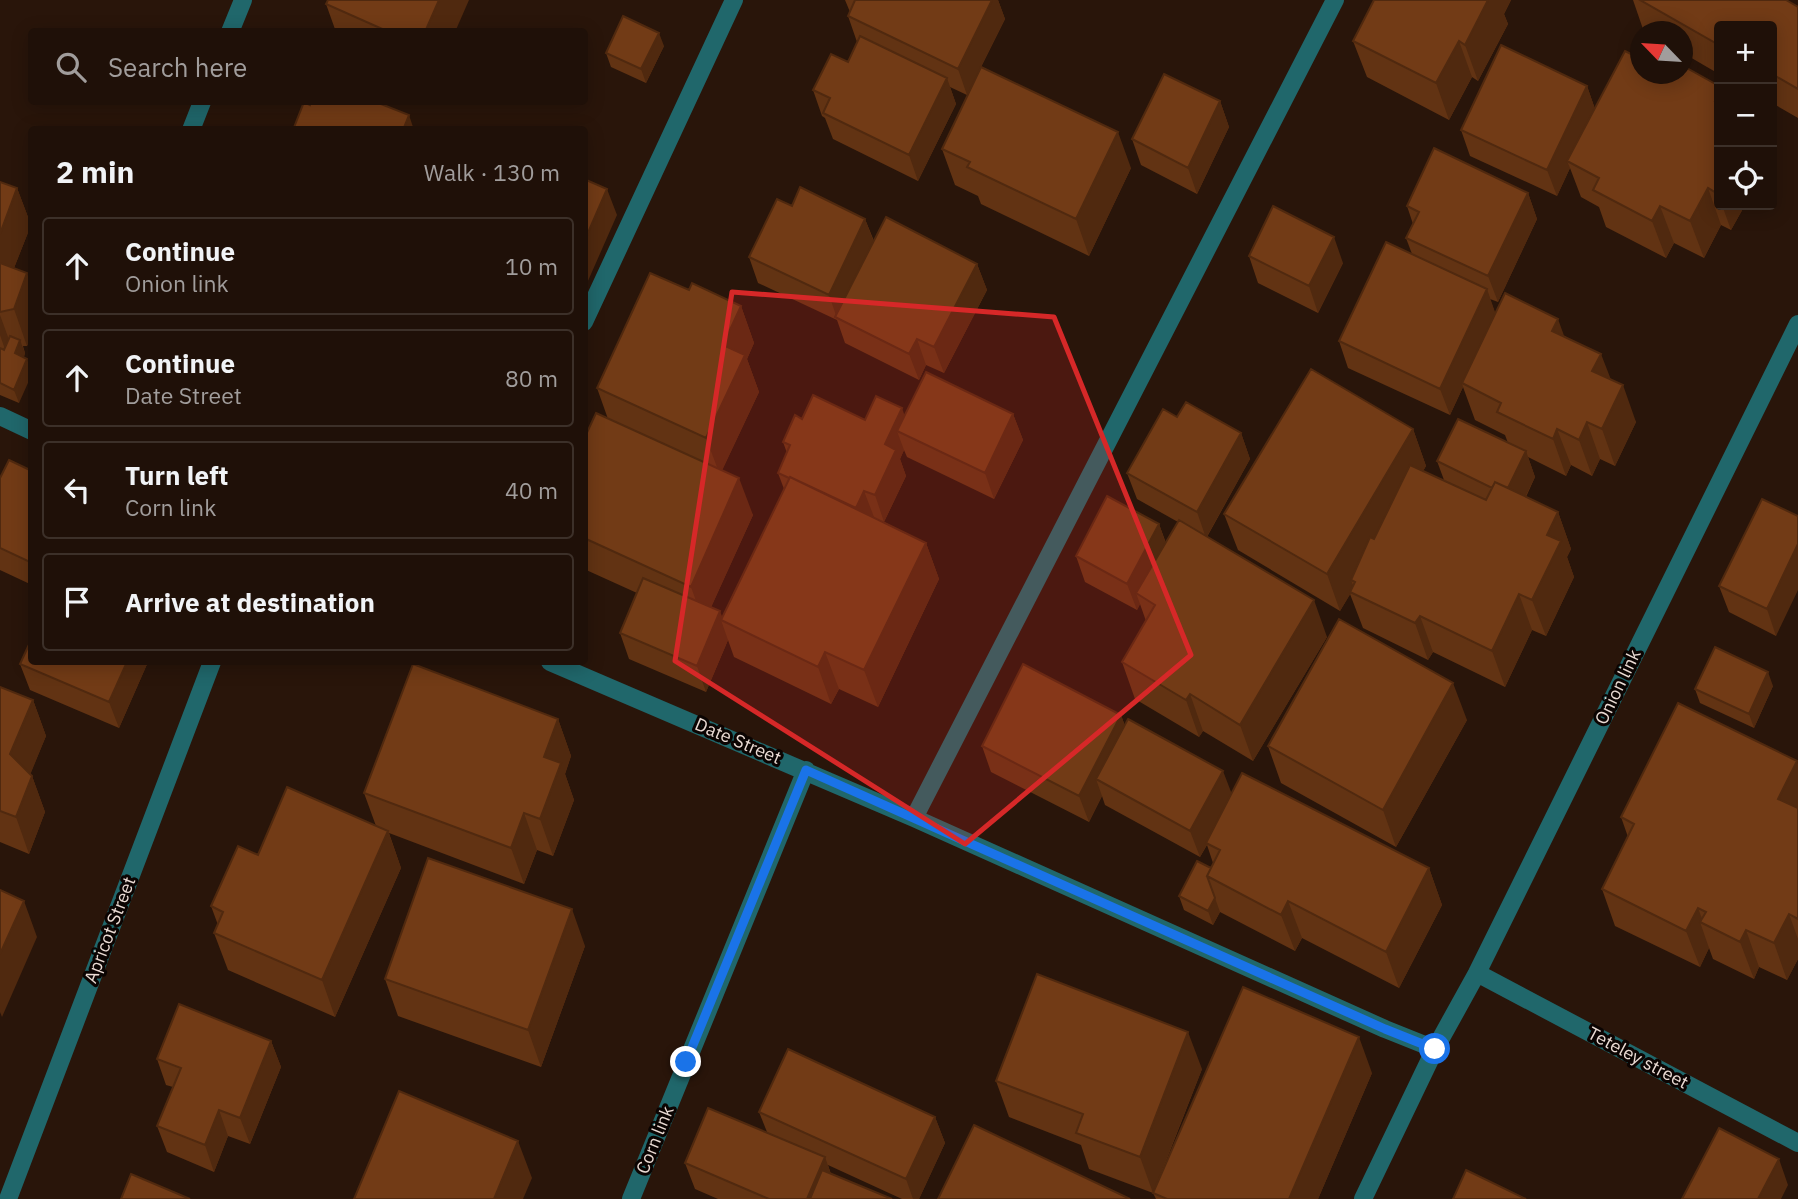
<!DOCTYPE html>
<html lang="en">
<head>
<meta charset="utf-8">
<style>
  body { margin:0; font-family:"IBM Plex Sans",sans-serif; background:#271912; color:#f1f3f6 }
  .controls { position:absolute; right:21px; top:21px; display:grid; overflow:hidden; border-radius:7px; box-shadow:0 4px 18px #0003 }
  .controls button { width:63px; height:63px; display:grid; place-items:center; padding:0; border:0; border-bottom:2px solid #3c3029; background:#1f1008; color:#f1f3f6; font:35px sans-serif }
  .compass { position:absolute; left:1630px; top:21px; width:63px; height:63px; border-radius:50%; background:#1f1008; box-shadow:0 4px 18px #0003; rotate:295deg }
  .stop { position:absolute; width:21px; height:21px; margin:-16px; border:5px solid #1a73e8; border-radius:50%; background:#fff }
  .stop.end { background:#1a73e8; border-color:#fff; box-shadow:0 2px 7px #0008 }
  .list { margin:0; padding:0; list-style:none }
  h2 { display:flex; justify-content:space-between; align-items:center; height:91px; margin:0; padding:0 28px; font-size:30px }
  h2 small { font-size:23px; font-weight:400; color:#a19d9c }
  .list li { display:grid; grid-template-columns:46px 1fr auto; gap:21px; align-items:center; box-sizing:border-box; height:98px; margin:0 14px 14px; padding:0 14px; border:2px solid #3c3029; border-radius:7px }
  .list b { display:block; font-size:26px; white-space:nowrap }
  .list p { margin:0; font-size:23px; white-space:nowrap; color:#a19d9c }
  .list em { font-size:23px; font-style:normal; color:#a19d9c }
  .icon { flex:none; width:38px; height:38px; fill:none; stroke:currentColor; stroke-width:2; stroke-linecap:round; stroke-linejoin:round }
  .map { position:relative; flex:none; width:1798px; height:1199px; overflow:hidden }
  .search { position:absolute; background:#1f1008; box-shadow:0 4px 18px #0003; left:28px; top:28px; width:560px; height:77px; display:flex; align-items:center; gap:18px; box-sizing:border-box; padding:0 24px; border-radius:7px; color:#a19d9c; font-size:26px }
  .panel { position:absolute; background:#1f1008; box-shadow:0 4px 18px #0003; left:28px; top:126px; width:560px; height:539px; border-radius:7px }
  .map>svg:first-child { display:block }
</style>
</head>
<body>
<div class="map">
<svg width="1798" height="1199" viewBox="0 0 1798 1199">
  <rect width="100%" height="100%" fill="#29150a"/>
  <g fill="none" stroke-linecap="round" stroke-linejoin="round">
    <!-- minor -->
    <path stroke="#20676b" stroke-width="18" d="M230 32 243 0
      M191 130 202 102
      M584 322 734 0
      M0 416 32 431
      M550 662 914 818 1385 1029 1435 1049 1477 973 1798 324
      M914 818 1335 0
      M1477 973 1798 1143
      M8 1199 212 662
      M631 1199 806 770
      M1363 1199 1435 1049"/>
  </g>
  <!-- wall -->
  <path fill="#623313" d="M845 0H998L1005 19 967 95 950 87 956 104 918 181 833 139 825 118 822 116 813 90 848 62 857 42 848 16 850 12Z
    M1374 0H1511L1504 14 1508 24 1478 81 1472 77 1449 120 1367 77 1353 41Z
    M1633 0H1786L1798 7V118L1772 103V26H1719V74L1683 53V32H1644Z
    M326 4 455 32H336Z
    M664 46 646 83 611 67 606 53Z
    M1641 74 1719 86V205H1745L1731 230 1721 225 1704 258 1674 243 1666 258 1606 227 1599 207 1581 197 1570 168 1557 196 1470 156 1461 130 1587 86 1595 109Z
    M1220 101 1229 127 1197 194 1141 165 1132 139Z
    M942 149 1131 168 1089 256 981 204 978 196 955 185Z
    M0 182 17 188 31 225 14 268 32 284V334L27 346H23L25 353 24 357 19 403 0 395Z
    M1528 193 1537 219 1498 302 1490 299 1495 313 1565 336 1611 380 1636 422 1615 466 1600 459 1592 476 1571 465 1566 476 1528 457 1535 477 1526 497 1558 512 1571 549 1567 557 1574 577 1546 636 1532 630 1505 687 1433 652 1428 660 1363 628 1350 594 1340 611 1238 550 1224 514 1413 429 1426 466 1423 471 1444 480 1437 461 1508 443 1505 435 1475 420 1463 387 1450 415 1348 368 1339 341 1412 254 1406 238 1413 224 1407 206Z
    M792 206 865 219 874 241 977 264 987 290 944 373 926 365 919 380 845 343 837 320 758 283 749 257Z
    M1249 256 1343 263 1318 313 1258 283Z
    M689 290 741 306 754 343 747 359 759 392 722 470 753 515 711 607 723 617 784 489 778 473 787 453 783 442 802 419 865 420 904 416 1013 414 1023 440 994 499 907 457 904 450 900 459 906 476 884 522 874 517 926 543 939 579 878 707 839 689 831 704 734 657 728 640 706 692 629 659 620 633 637 593 584 569V439L608 419 597 388Z
    M1177 417 1241 433 1250 459 1207 537 1327 637 1253 761 1203 731 1199 737 1135 699 1122 662 1146 621 1140 604 1137 610 1085 582 1076 556 1159 524 1166 543 1178 522 1137 499 1127 473Z
    M32 471V585L0 570V478Z
    M1798 516 1776 636 1729 612 1719 586Z
    M32 662H148L119 728 30 690 20 664Z
    M1773 686 1754 728 1700 703 1695 689Z
    M0 687 33 700 46 736 30 774 32 776 45 812 29 854 0 842V843Z
    M1121 715 1125 726 1231 794 1429 868 1442 905 1399 988 1302 938 1295 951 1220 912 1213 925 1184 910 1179 896 1211 868 1213 863 1207 845 1200 857 1105 805 1102 796 1089 822 991 772 982 746Z
    M558 719 571 756 565 774 574 800 553 856 537 850 524 884 389 833 401 868 335 1017 228 970 214 933 218 925 211 906 258 855 376 826 364 793Z
    M1467 720 1396 847 1281 783 1268 746Z
    M1797 761 1798 765V959L1787 980 1759 967 1754 979 1713 959 1709 948 1700 967 1615 926 1602 889 1628 837 1621 817Z
    M585 946 541 1067 398 1016 385 979Z
    M271 1041 281 1067 250 1144 228 1136 214 1172 167 1152 157 1126 173 1087 166 1085 157 1059Z
    M1202 1069 1154 1192 1372 1073 1318 1199H1156L1153 1193 1089 1169 1081 1145 1009 1117 996 1081Z
    M759 1112 935 1117 945 1143 919 1199H902L828 1165 831 1174 892 1199H718L695 1189 685 1163 767 1132Z"/>
  <!-- shaded-wall -->
  <path fill="#50290f" d="M439 0H469L455 32H425Z
    M992 0H998L1005 19 967 95 958 69Z
    M1488 0H1511L1504 14 1508 24 1478 81 1465 45Z
    M659 33 664 46 646 83 641 69Z
    M1459 41 1472 77 1449 120 1436 83Z
    M947 78 956 104 918 181 909 155Z
    M1587 86 1596 112 1567 161 1570 168 1557 196 1547 170Z
    M1220 101 1229 127 1197 194 1188 168Z
    M409 115 414 130H403Z
    M1118 132 1131 168 1089 256 1076 219Z
    M17 188 31 225 3 296 0 287V234Z
    M1708 188 1721 225 1704 258 1690 221Z
    M607 189 617 215 584 290V242Z
    M1528 193 1537 219 1498 302 1488 276Z
    M1722 205H1745L1731 230Z
    M1660 206 1674 243 1666 258 1652 221Z
    M865 219 875 245 837 318 829 295Z
    M1334 237 1343 263 1318 313 1309 286Z
    M977 264 987 290 944 373 934 347Z
    M27 273 32 284V334L27 346 14 309Z
    M1487 289 1496 315 1462 383 1463 387 1450 415 1440 389Z
    M741 306 754 343 747 359 759 392 720 475 706 438 723 345Z
    M0 315 12 348 8 358 0 335Z
    M1558 319 1571 355 1552 331Z
    M917 339 926 365 919 380 909 354Z
    M20 340 25 353 20 367 15 353Z
    M1601 354 1615 390 1592 371Z
    M27 359 32 370V374L19 403 14 390Z
    M1623 385 1636 422 1615 466 1602 429Z
    M902 408 911 434 897 431 904 450 900 459 906 476 884 522 875 495 885 444Z
    M1013 414 1023 440 994 499 985 473Z
    M1587 422 1600 459 1592 476 1579 440Z
    M1413 429 1426 466 1356 584 1355 582 1351 580 1354 588 1340 611 1327 574Z
    M1557 429 1571 465 1566 476 1553 439Z
    M1241 433 1250 459 1206 538 1197 512Z
    M1526 451 1535 477 1514 520 1505 494Z
    M739 478 753 515 704 623 691 587Z
    M864 491 874 517 866 534 856 508Z
    M1558 512 1571 549 1567 557 1574 577 1546 636 1532 600 1547 535Z
    M1159 524 1168 550 1136 593 1140 604 1137 610 1127 584Z
    M926 543 939 579 878 707 864 670Z
    M1798 544V590L1776 636 1767 609Z
    M1519 594 1532 630 1505 687 1492 651Z
    M1314 600 1327 637 1253 761 1240 725Z
    M720 611 724 622 721 620 728 640 706 692 697 666Z
    M1420 616 1433 652 1428 660 1415 623Z
    M825 652 839 689 831 704 818 667Z
    M127 662H148L119 728 109 702Z
    M1768 672 1773 686 1754 728 1749 714Z
    M1453 683 1467 720 1396 847 1383 810Z
    M1190 694 1203 731 1199 737 1186 700Z
    M33 700 46 736 24 790 10 754Z
    M1121 715 1130 741 1096 779 1102 796 1089 822 1079 796Z
    M558 719 571 756 565 774 574 800 553 856 540 819 544 757Z
    M1797 761 1798 765V822L1778 799Z
    M1223 771 1233 797 1200 857 1190 831Z
    M32 776 45 812 29 854 16 817Z
    M524 813 537 850 524 884 511 848Z
    M388 831 401 868 335 1017 322 980Z
    M1429 868 1442 905 1399 988 1386 952Z
    M1215 898 1220 912 1213 925 1208 911Z
    M24 901 37 937 2 1017 0 1012V954Z
    M1288 901 1302 938 1295 951 1281 915Z
    M1698 908 1704 924 1700 922 1709 948 1700 967 1686 931Z
    M572 909 585 946 541 1067 528 1030Z
    M1789 914 1798 939V959L1787 980 1774 943Z
    M1746 930 1759 967 1754 979 1740 942Z
    M1188 1032 1202 1069 1153 1193 1140 1157Z
    M1359 1037 1372 1073 1318 1199H1289Z
    M271 1041 281 1067 250 1144 240 1118Z
    M219 1110 228 1136 214 1172 205 1145Z
    M935 1117 945 1143 919 1199H913L906 1179Z
    M518 1141 532 1178 523 1199H494Z
    M825 1157 834 1183 827 1199H807Z
    M1779 1159 1788 1185 1781 1199H1758Z"/>
  <!-- building -->
  <path fill="#723b16" stroke="#50290f" stroke-width="2" d="M328 0H439L425 32H389L326 4Z
    M855 0H992L958 69 848 16Z
    M1374 0H1488L1465 45 1459 41 1436 83 1353 41Z
    M1640 0H1786L1798 7V89L1772 74V26H1719V45Z
    M623 16 659 33 641 69 606 53Z
    M860 36 947 78 909 155 823 113 830 98 813 90 831 54 848 62Z
    M1501 45 1587 86 1547 170 1461 130Z
    M1625 51 1641 59V74H1683V66L1719 86V94L1715 101 1719 103V191L1718 194 1708 188 1690 221 1660 206 1652 221 1593 190 1599 178 1567 161Z
    M981 67 1118 132 1076 219 967 167 970 162 942 149Z
    M1164 74 1220 101 1188 168 1132 139Z
    M304 102 310 105 311 102H376L409 115 403 130H293Z
    M1434 148 1528 193 1488 276 1406 238 1419 212 1407 206Z
    M584 179 607 189 584 242Z
    M0 182 17 188 0 234Z
    M800 187 865 219 829 295 749 257 777 199 792 206Z
    M1273 206 1334 237 1309 286 1249 256Z
    M886 217 977 264 934 347 917 339 909 354 835 317Z
    M1386 242 1487 289 1440 389 1339 341Z
    M0 263 27 273 14 309 0 312Z
    M650 273 689 290 692 283 741 306 723 345 745 355 706 438 597 388Z
    M1505 293 1558 319 1552 331 1601 354 1592 371 1623 385 1602 429 1587 422 1579 440 1557 429 1553 439 1497 412 1501 403 1462 383Z
    M10 336 20 340 15 353 27 359 14 390 0 383V348L4 350Z
    M1311 369 1413 429 1327 574 1224 514Z
    M926 372 1013 414 985 473 897 431Z
    M813 395 865 420 876 396 902 408 885 444 896 450 875 495 864 491 856 508 790 477 789 478 778 473 790 445 783 442 795 415 802 419Z
    M1186 402 1241 433 1197 512 1127 473 1163 409 1177 417Z
    M596 413 739 478 691 587 584 538V439Z
    M1458 419 1526 451 1508 488 1495 482 1492 488 1437 461Z
    M9 460 32 471V563L0 548V478Z
    M1410 465 1486 500 1495 482 1558 512 1547 535 1561 541 1532 600 1519 594 1492 651 1420 616 1415 623 1350 592 1355 582 1351 580 1370 537 1374 539Z
    M790 477 926 543 864 670 825 652 818 667 721 620Z
    M1107 496 1159 524 1127 584 1076 556Z
    M1762 499 1798 516V544L1767 609 1719 586Z
    M1179 520 1314 600 1240 725 1190 694 1186 700 1122 662 1155 605 1136 593Z
    M643 578 720 611 697 666 620 633Z
    M1339 619 1453 683 1383 810 1268 746Z
    M32 638V662H127L109 702 20 664Z
    M1715 647 1768 672 1749 714 1695 689Z
    M413 664 558 719 544 757 561 763 540 819 524 813 511 848 364 793Z
    M1023 664 1121 715 1079 796 982 746Z
    M0 687 33 700 10 754 32 776 16 817 0 811Z
    M1678 703 1797 761 1778 799 1798 808V919L1789 914 1774 943 1746 930 1740 942 1700 922 1706 912 1698 908 1686 931 1602 889 1634 824 1621 817Z
    M1128 719 1223 771 1190 831 1096 779Z
    M1242 773 1429 868 1386 952 1288 901 1281 915 1207 876 1220 850 1206 843Z
    M287 787 388 831 322 980 214 933 223 912 211 906 238 846 258 855Z
    M428 858 572 909 528 1030 385 979Z
    M1197 861 1211 868 1207 876 1215 898 1208 911 1179 896Z
    M0 890 24 901 0 954Z
    M1037 974 1188 1032 1140 1157 1076 1133 1083 1114 996 1081Z
    M1243 987 1359 1037 1289 1199H1167L1153 1193Z
    M179 1004 271 1041 240 1118 219 1110 205 1145 157 1126 181 1068 157 1059Z
    M788 1049 935 1117 906 1179 759 1112Z
    M399 1091 518 1141 494 1199H354Z
    M708 1108 825 1157 807 1199H769L685 1163Z
    M974 1125 1130 1199H938Z
    M1719 1128 1779 1159 1758 1199H1682Z
    M822 1170 892 1199H810Z
    M1466 1170 1526 1199H1453Z
    M131 1174 190 1199H121Z"/>
  <g fill="none" stroke-linecap="round" stroke-linejoin="round">
    <!-- route -->
    <path stroke="#1a73e8" stroke-width="9" d="M686 1062 806 770 1385 1029 1435 1049"/>
  </g>
  <!-- marked area -->
  <path fill="#d62828" fill-opacity="0.2" stroke="#d62828" stroke-width="5" stroke-linejoin="round" d="M732 292 1054 317 1191 655 965 844 675 661Z"/>
  <g text-anchor="middle" stroke-width="6" stroke-linejoin="round" paint-order="stroke">
    <!-- street labels -->
    <g font-size="18" fill="#eadbd4" stroke="#0b0402">
      <text transform="translate(1618 687) rotate(-64)" y="6">Onion link</text>
      <text transform="translate(738 741) rotate(23)" y="6">Date Street</text>
      <text transform="translate(110 930) rotate(-69)" y="6">Apricot Street</text>
      <text transform="translate(1638 1058) rotate(28)" y="6">Teteley street</text>
      <text transform="translate(655 1140) rotate(-68)" y="6">Corn link</text>
    </g>
  </g>
</svg>
<div class="controls">
<button>+</button>
<button>−</button>
<button><svg class="icon" aria-label="locate" viewBox="0 0 24 24"><circle cx="12" cy="12" r="6"/><path d="M12 2v4M12 18v4M2 12h4M18 12h4"/></svg></button>
</div>
<svg class="compass" viewBox="-18 -18 36 36"><path d="M0-13l5 13h-10z" fill="#e53935"/><path d="M0 13l5-13h-10z" fill="#a19d9c"/></svg>
<div class="stop" style="left:1435px;top:1049px"></div>
<div class="stop end" style="left:686px;top:1062px"></div>
<div class="search"><svg class="icon" aria-label="search" viewBox="0 0 24 24"><circle cx="10" cy="10" r="6"/><path d="M15 15l6 6"/></svg>Search here</div>
<section class="panel">
<h2>2 min<small>Walk · 130 m</small></h2>
<ul class="list">
<li><svg class="icon" aria-label="ahead" viewBox="0 0 24 24"><path d="M12 20V5M6 11l6-6 6 6"/></svg><div><b>Continue</b><p>Onion link</p></div><em>10 m</em></li>
<li><svg class="icon" aria-label="ahead" viewBox="0 0 24 24"><path d="M12 20V5M6 11l6-6 6 6"/></svg><div><b>Continue</b><p>Date Street</p></div><em>80 m</em></li>
<li><svg class="icon" aria-label="left" viewBox="0 0 24 24"><path d="M17 20v-9H6M10 6l-5 5 5 5"/></svg><div><b>Turn left</b><p>Corn link</p></div><em>40 m</em></li>
<li><svg class="icon" aria-label="arrive" viewBox="0 0 24 24"><path d="M6 21V4h12l-3 4 3 4H6"/></svg><div><b>Arrive at destination</b></div></li>
</ul>
</section>
</div>
</body>
</html>
